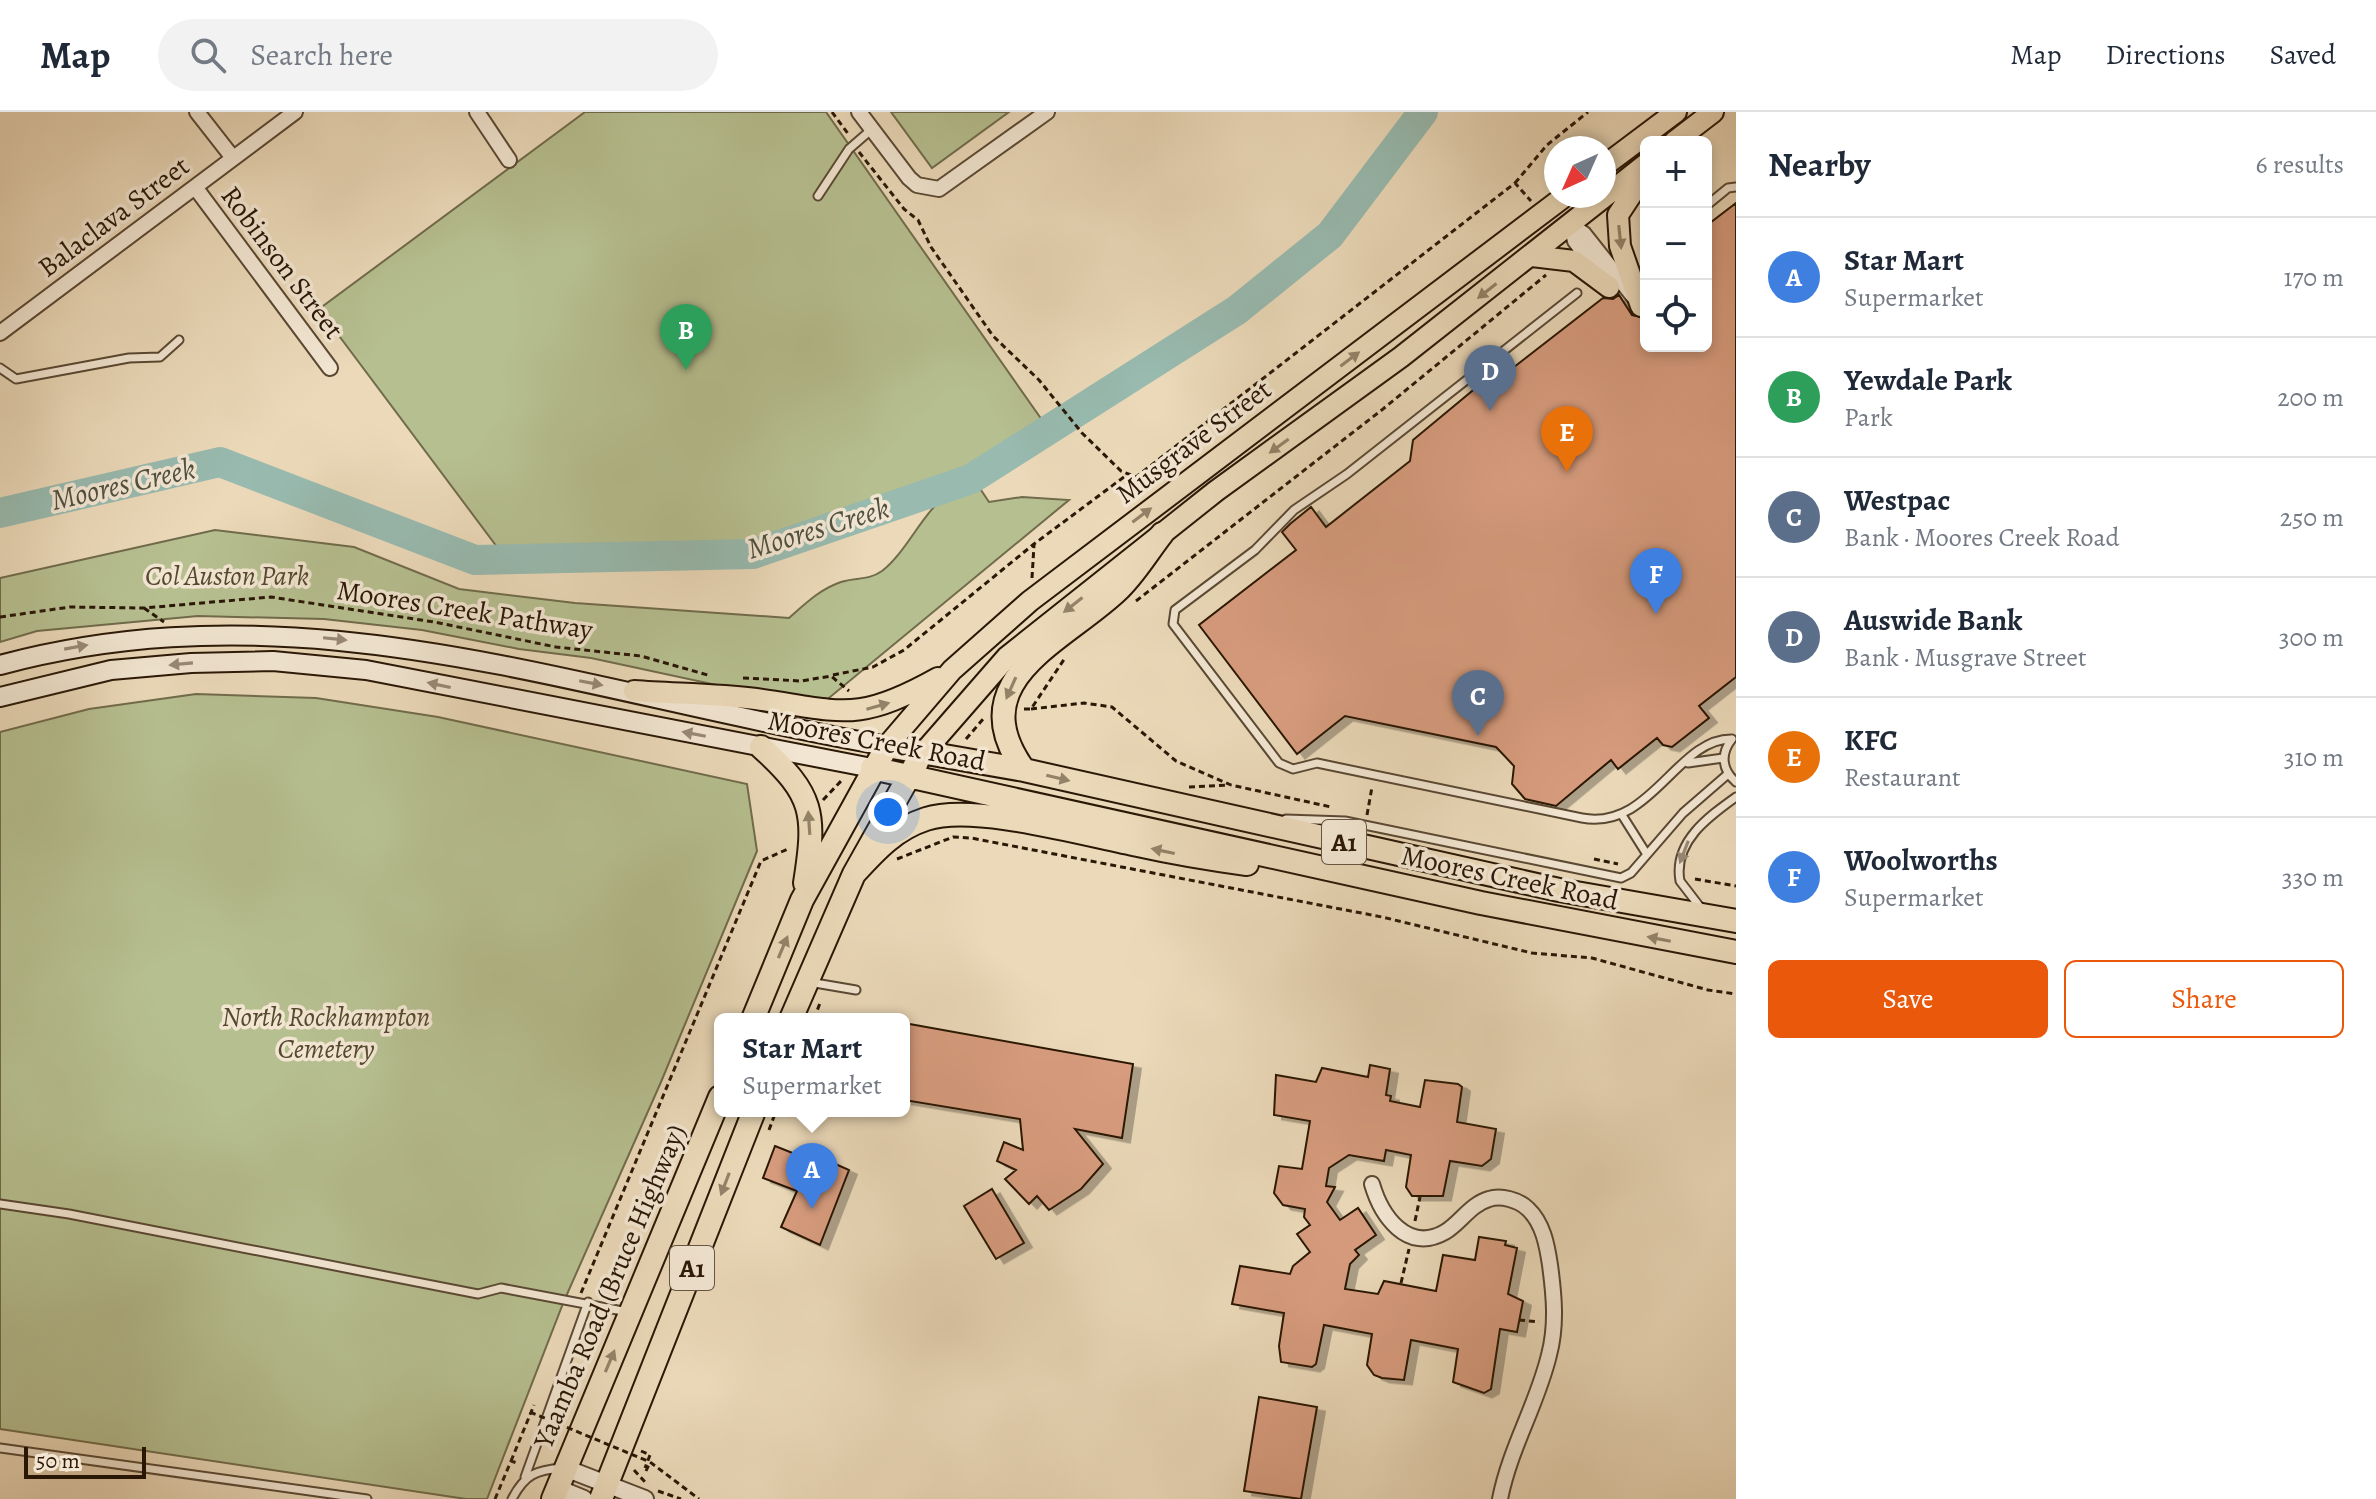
<!DOCTYPE html>
<html lang="en">
<head>
<meta charset="utf-8">
<style>
  body { margin:0; font-family:Alegreya,serif; background:#f2f2f3; color:#1f2937 }
  .controls { position:absolute; right:24px; top:24px; display:grid; overflow:hidden; border-radius:12px; box-shadow:0 4px 12px #0003 }
  .controls button { width:72px; height:72px; display:grid; place-items:center; padding:0; border:0; border-bottom:2px solid #e0e1e3; background:#fff; color:#1f2937; font:40px sans-serif }
  .compass { position:absolute; left:1544px; top:24px; width:72px; height:72px; border-radius:50%; background:#fff; box-shadow:0 4px 12px #0003; rotate:225deg }
  .scale { position:absolute; left:24px; bottom:20px; width:122px; box-sizing:border-box; padding-left:8px; border:4px solid #2a1706; border-top:0; font-size:22px; line-height:28px; white-space:nowrap; color:#2a1706; -webkit-text-stroke:6px #f2e6d2; paint-order:stroke }
  .you { position:absolute; left:888px; top:700px; width:28px; height:28px; margin:-20px; border:6px solid #fff; border-radius:50%; background:#1a73e8; box-shadow:0 0 0 12px #1a73e833 }
  .badge { display:grid; place-items:center; width:52px; height:52px; border-radius:50%; background:#ea580c; color:#fff; font-size:26px; font-weight:700 }
  .pin { position:absolute; translate:-50% -66px; filter:drop-shadow(0 2px 4px #0008) }
  .pin::after { content:''; position:absolute; top:42px; width:28px; height:24px; background:inherit; clip-path:polygon(0 0,100% 0,50% 100%) }
  .popup { position:absolute; left:714px; top:901px; width:196px; height:104px; box-sizing:border-box; display:grid; place-content:center; border-radius:12px; background:#fff; filter:drop-shadow(0 2px 6px #0005); font-size:26px; white-space:nowrap; color:#747a83 }
  .popup b { font-size:30px; color:#1f2937 }
  .popup::after { content:''; position:absolute; left:50%; top:100%; margin-left:-16px; border:16px solid transparent; border-top-color:#fff }
  .list { margin:0; padding:0; list-style:none }
  h2 { display:flex; justify-content:space-between; align-items:center; height:104px; margin:0; padding:0 32px; font-size:34px }
  h2 small { font-size:26px; font-weight:400; color:#747a83 }
  .list li { display:grid; grid-template-columns:52px 1fr auto; gap:24px; align-items:center; box-sizing:border-box; height:120px; padding:0 32px; border-top:2px solid #e0e1e3 }
  .list b { display:block; font-size:30px; white-space:nowrap }
  .list p { margin:0; font-size:26px; white-space:nowrap; color:#747a83 }
  .list em { font-size:26px; font-style:normal; color:#747a83 }
  .actions { display:flex; gap:16px; padding:24px 32px }
  .actions a { flex:1; padding:18px 0; border:2px solid #ea580c; border-radius:12px; text-align:center; font-size:28px; color:#ea580c }
  .actions .main { background:#ea580c; color:#fff }
  .icon { flex:none; width:44px; height:44px; fill:none; stroke:currentColor; stroke-width:2; stroke-linecap:round; stroke-linejoin:round }
  .map { position:relative; flex:none; width:1736px; height:1387px; overflow:hidden }
  header { display:flex; align-items:center; gap:48px; box-sizing:border-box; height:112px; padding:0 40px; background:#fff; border-bottom:2px solid #e0e1e3 }
  header strong { font-size:38px }
  nav { display:flex; gap:44px; margin-inline-start:auto; font-size:28px }
  .search { width:560px; height:72px; background:#f2f2f3; display:flex; align-items:center; gap:20px; box-sizing:border-box; padding:0 28px; border-radius:44px; color:#747a83; font-size:30px }
  main { display:flex }
  aside { flex:1; background:#fff }
  .map>svg:first-child { display:block }
</style>
</head>
<body>
<header>
<strong>Map</strong>
<div class="search"><svg class="icon" aria-label="search" viewBox="0 0 24 24"><circle cx="10" cy="10" r="6"/><path d="M15 15l6 6"/></svg>Search here</div>
<nav><a>Map</a><a>Directions</a><a>Saved</a></nav>
</header>
<main>
<div class="map">
<svg width="1736" height="1387" viewBox="0 0 1736 1387">
  <defs>
    <filter id="shadow"><feDropShadow dx="8" dy="4.5" stdDeviation="0" flood-color="#0004"/></filter>
  </defs>
  <rect width="100%" height="100%" fill="#ebd9b9"/>
  <filter id="stains"><feTurbulence type="fractalNoise" baseFrequency=".0025" numOctaves="4"/><feColorMatrix values="0 0 0 0 .2 0 0 0 0 .09 0 0 0 0 .02 0 0 0 .5 -.17"/></filter>
  <radialGradient id="worn" r=".72"><stop offset=".6" stop-color="#630" stop-opacity="0"/><stop offset="1" stop-color="#630" stop-opacity=".3"/></radialGradient>
  <!-- green -->
  <path fill="#b6bf90" stroke="#706b4b" stroke-width="2" d="M585 0H826L1049 318 971 367 753 442 506 447 319 197Z
    M891 0H1009L932 56Z
    M975 369 989 390 1022 385 1069 388 818 595 591 546 519 537 422 518 324 507 198 504 37 519 0 530V466L215 418 354 435 459 477 575 491 789 506C805 492 820 477 841 470 855 465 868 469 882 459 915 433 929 378 975 369Z
    M196 582 316 586 438 605 747 672 757 739 661 970 564 1189 487 1387H466L0 1317V620L89 597Z"/>
  <g fill="none" stroke-linecap="round" stroke-linejoin="round">
    <!-- river -->
    <path stroke="#98baaf" stroke-width="30" d="M0 401 220 350 475 448 753 442 971 367 1237 198 1330 123 1423 0"/>
  </g>
  <!-- building -->
  <path fill="#d79c7e" stroke="#2a1706" stroke-width="2" filter="url(#shadow)" d="M1736 91V565L1699 594 1709 606 1672 635 1663 633 1657 626 1618 657 1611 648 1556 694 1525 687 1512 672 1514 654 1496 635 1345 604 1297 642 1199 513 1296 438 1282 420 1290 412 1311 395 1326 415 1410 349 1413 328 1495 260 1502 259 1505 262 1603 186 1613 187 1619 183 1632 203 1646 206V234H1706V114Z
    M904 911 1133 952 1122 1026 1075 1017 1103 1052 1081 1077 1049 1098 1037 1084 1029 1092 1005 1067 1016 1058 997 1049 1004 1030 1023 1038 1020 1007 904 988Z
    M1370 953 1390 957 1386 983 1391 984 1390 989 1420 995 1425 968 1458 972 1462 975 1457 1010 1496 1017 1491 1047 1482 1054 1450 1049 1443 1084H1412L1406 1075 1411 1043 1386 1038 1384 1049 1349 1043 1329 1056 1326 1074 1335 1075 1327 1090 1340 1108 1358 1096 1376 1123 1355 1138 1359 1143 1350 1152 1345 1177 1378 1182 1384 1169 1436 1179 1443 1143 1475 1148 1479 1125 1506 1129 1505 1133 1517 1136 1508 1182 1523 1189 1517 1220 1500 1217 1491 1277 1484 1281 1453 1270 1458 1237 1411 1228 1404 1268 1382 1266 1374 1263 1367 1253 1372 1222 1324 1213 1316 1252 1312 1255 1281 1250 1279 1234 1284 1201 1232 1192 1240 1154 1290 1162 1293 1154 1310 1140 1297 1122 1310 1113 1304 1105 1305 1097 1283 1093 1274 1081 1279 1054 1302 1057 1310 1009 1274 1003 1276 963 1316 970 1322 956 1368 965Z
    M775 1034 810 1048 813 1042 849 1058 820 1133 781 1115 797 1079 763 1066Z
    M992 1077 1024 1131 996 1147 964 1094Z
    M1259 1285 1317 1295 1301 1387 1244 1379Z"/>
  <g fill="none" stroke-linecap="round" stroke-linejoin="round">
    <defs>
      <path id="service" d="M818 84 849 37 872 17
        M1706 94 1728 76 1736 75
        M1577 181 1347 362 1294 398 1255 438 1175 498 1173 512 1279 651 1293 657 1317 651 1582 706C1651 719 1677 626 1732 627
        M0 256 16 267 129 246 160 245 179 228
        M1732 627C1720 642 1722 658 1736 670
        M1688 651 1723 646
        M1622 703 1646 741
        M1286 707 1345 709 1621 766 1631 761 1683 701 1728 662
        M1700 795 1680 769C1673 730 1708 705 1736 685
        M809 870 856 878
        M0 1092 69 1102 478 1182 501 1176 628 1200
        M0 1336 367 1387
        M525 1365 588 1190
        M512 1387C525 1362 536 1358 563 1356"/>
      <path id="minor" d="M197 0 233 46
        M477 0 509 48
        M859 0 909 66 917 73 939 77 1047 0
        M195 75 330 256
        M1571 113 1584 122 1633 184
        M1571 113 1575 129 1599 162
        M0 221 295 0
        M1372 1072C1381 1103 1407 1142 1445 1120 1460 1111 1471 1092 1489 1087 1501 1083 1519 1088 1528 1097 1543 1111 1547 1133 1550 1153 1554 1183 1557 1213 1549 1243 1537 1293 1510 1336 1500 1387"/>
      <path id="tertiary" d="M565 1356 645 1387
        M557 1376 584 1387"/>
      <path id="secondary" d="M0 553C310 470 585 583 887 634
        M0 585 111 558 191 551 273 549 366 558 872 656"/>
      <path id="primary" d="M1674 30 1713 0
        M1604 54 1676 0
        M1532 144 1574 149 1609 175
        M1641 194 1620 134 1618 103 1643 65
        M634 579C674 582 716 582 756 587 842 599 856 612 938 566
        M887 634 952 558 1030 489 1565 84
        M925 639 1007 545 1216 379 1401 245 1646 52"/>
      <path id="trunk" d="M761 635C814 683 816 701 805 771
        M872 656 1481 791 1736 840
        M1024 658C960 569 1061 531 1116 480 1134 464 1147 441 1162 422
        M854 762C876 738 895 717 926 707 974 691 1086 723 1138 733 1174 741 1210 747 1247 752
        M753 907 802 788 887 634 1024 658 1559 778 1736 809
        M791 907 854 762 917 650
        M553 1387 720 985
        M601 1387 754 999"/>
    </defs>
    <!-- service casing -->
    <use href="#service" stroke="#5a4833" stroke-width="11"/>
    <!-- minor casing -->
    <use href="#minor" stroke="#5a4833" stroke-width="18"/>
    <!-- tertiary casing -->
    <use href="#tertiary" stroke="#5a4833" stroke-width="20"/>
    <!-- secondary casing -->
    <use href="#secondary" stroke="#2a1706" stroke-width="22"/>
    <!-- primary casing -->
    <use href="#primary" stroke="#2a1706" stroke-width="24"/>
    <!-- trunk casing -->
    <use href="#trunk" stroke="#2a1706" stroke-width="26"/>
    <!-- path -->
    <path stroke="#2a1706" stroke-width="3" stroke-dasharray="6 4" stroke-linecap="butt" d="M832 0 849 23
      M859 40 904 97 918 108 931 135 993 224 1039 268 1082 321 1121 359 1136 365 1515 71 1531 89
      M1515 71 1547 33 1588 0
      M1207 308H1240
      M1032 466 1034 433
      M1136 489 1383 297 1546 163
      M144 496 164 510
      M0 505 70 495 144 496 271 485 434 510 556 535 641 544 711 564
      M833 563 873 555 904 538 1034 432 1128 362
      M743 566 801 569 831 564 849 579
      M1024 597H1031L1065 546
      M1031 597 1084 591 1112 595 1176 649 1231 673 1331 695
      M966 627 984 606
      M1189 675 1229 673
      M823 688 842 668
      M1367 703 1372 675
      M897 747 953 725 971 726 1382 805 1532 841 1592 846 1708 878 1736 882
      M1594 747 1618 752
      M1695 767 1736 774
      M814 907 820 891
      M769 1018 776 999
      M1415 1109 1420 1085
      M1401 1171 1409 1137
      M581 1181 761 749 790 736
      M1519 1208 1539 1210
      M641 1339 650 1343 645 1356
      M511 1349 534 1293
      M634 1358 645 1370
      M646 1359 650 1350 699 1387
      M658 1379 681 1387
      M495 1387 511 1349 517 1351"/>
    <!-- service -->
    <use href="#service" stroke="#f2e6d2" stroke-width="7"/>
    <!-- minor -->
    <use href="#minor" stroke="#f2e6d2" stroke-width="14"/>
    <!-- tertiary -->
    <use href="#tertiary" stroke="#f2e6d2" stroke-width="16"/>
    <!-- secondary -->
    <use href="#secondary" stroke="#f2e6d2" stroke-width="18"/>
    <!-- primary -->
    <use href="#primary" stroke="#ebd9b9" stroke-width="20"/>
    <!-- trunk -->
    <use href="#trunk" stroke="#ebd9b9" stroke-width="22"/>
    <!-- path-bridge -->
    <path stroke="#2a1706" stroke-width="3" stroke-dasharray="6 4" stroke-linecap="butt" d="M530 1300 650 1350"/>
  </g>
  <!-- one-way arrows -->
  <defs><path id="oneway-solid" d="M-6-.8H1V-3.2L6.5 0L1 3.2V.8H-6Z" transform="scale(2)"/></defs>
  <g fill="#948268">
    <use href="#oneway-solid" transform="translate(1620 125) rotate(84)"/>
    <use href="#oneway-solid" transform="translate(1487 179) rotate(142)"/>
    <use href="#oneway-solid" transform="translate(1350 247) rotate(-37)"/>
    <use href="#oneway-solid" transform="translate(1279 334) rotate(144)"/>
    <use href="#oneway-solid" transform="translate(1142 403) rotate(-37)"/>
    <use href="#oneway-solid" transform="translate(1073 493) rotate(142)"/>
    <use href="#oneway-solid" transform="translate(1011 576) rotate(114)"/>
    <use href="#oneway-solid" transform="translate(878 594) rotate(-16)"/>
    <use href="#oneway-solid" transform="translate(1058 666) rotate(13)"/>
    <use href="#oneway-solid" transform="translate(809 711) rotate(-94)"/>
    <use href="#oneway-solid" transform="translate(1163 739) rotate(-168)"/>
    <use href="#oneway-solid" transform="translate(1659 827) rotate(-169)"/>
    <use href="#oneway-solid" transform="translate(783 835) rotate(-67)"/>
    <use href="#oneway-solid" transform="translate(725 1072) rotate(111)"/>
    <use href="#oneway-solid" transform="translate(610 1249) rotate(-67)"/>
  </g>
  <g fill="#988976">
    <use href="#oneway-solid" transform="translate(335 527) rotate(6)"/>
    <use href="#oneway-solid" transform="translate(76 535) rotate(-10)"/>
    <use href="#oneway-solid" transform="translate(181 552) rotate(175)"/>
    <use href="#oneway-solid" transform="translate(591 571) rotate(11)"/>
    <use href="#oneway-solid" transform="translate(439 573) rotate(-168)"/>
    <use href="#oneway-solid" transform="translate(694 622) rotate(-169)"/>
    <use href="#oneway-solid" transform="translate(1684 740) rotate(111)"/>
  </g>
  <g text-anchor="middle" stroke-width="7" stroke-linejoin="round" paint-order="stroke">
    <!-- shield labels -->
    <g fill="#f2e6d2" stroke="#665543" stroke-width="2">
      <rect x="1322" y="708" width="44" height="44" rx="6"/>
      <rect x="670" y="1134" width="44" height="44" rx="6"/>
    </g>
    <g font-size="26" font-weight="bold" fill="#2a1706">
      <text x="1344" y="739">A1</text>
      <text x="692" y="1165">A1</text>
    </g>
    <!-- street labels -->
    <g font-size="28" fill="#2a1706" stroke="#f2e6d2">
      <text transform="translate(113 104) rotate(-37)" y="10">Balaclava Street</text>
      <text transform="translate(283 150) rotate(53)" y="10">Robinson Street</text>
      <text transform="translate(1193 329) rotate(-37)" y="10">Musgrave Street</text>
      <text transform="translate(465 497) rotate(9)" y="10">Moores Creek Pathway</text>
      <text transform="translate(877 628) rotate(11)" y="10">Moores Creek Road</text>
      <text transform="translate(1510 765) rotate(12)" y="10">Moores Creek Road</text>
      <text transform="translate(609 1174) rotate(-67)" y="10">Yaamba Road (Bruce Highway)</text>
    </g>
    <!-- park labels -->
    <g font-size="28" font-style="italic" fill="#54492f" stroke="#f2e6d2">
      <text x="227" y="473">Col Auston Park</text>
      <text x="326" y="914">North Rockhampton<tspan x="326" dy="32">Cemetery</tspan></text>
    </g>
    <!-- water labels -->
    <g font-size="30" font-style="italic" fill="#505041" stroke="#f2e6d2">
      <text transform="translate(123 372) rotate(-13)" y="10">Moores Creek</text>
      <text transform="translate(818 416) rotate(-17)" y="10">Moores Creek</text>
    </g>
  </g>
  <rect width="100%" height="100%" filter="url(#stains)"/>
  <rect width="100%" height="100%" fill="url(#worn)"/>
</svg>
<div class="controls">
<button>+</button>
<button>−</button>
<button><svg class="icon" aria-label="locate" viewBox="0 0 24 24"><circle cx="12" cy="12" r="6"/><path d="M12 2v4M12 18v4M2 12h4M18 12h4"/></svg></button>
</div>
<svg class="compass" viewBox="-18 -18 36 36"><path d="M0-13l5 13h-10z" fill="#e53935"/><path d="M0 13l5-13h-10z" fill="#747a83"/></svg>
<div class="scale">50 m</div>
<div class="you"></div>
<div class="pin badge" style="left:812px;top:1097px;background:#3f7fe0">A</div>
<div class="popup"><b>Star Mart</b>Supermarket</div>
<div class="pin badge" style="left:686px;top:258px;background:#2e9e5b">B</div>
<div class="pin badge" style="left:1478px;top:624px;background:#5c6f8a">C</div>
<div class="pin badge" style="left:1490px;top:299px;background:#5c6f8a">D</div>
<div class="pin badge" style="left:1567px;top:360px;background:#e8710a">E</div>
<div class="pin badge" style="left:1656px;top:502px;background:#3f7fe0">F</div>
</div>
<aside>
<h2>Nearby<small>6 results</small></h2>
<ul class="list">
<li><span class="badge" style="background:#3f7fe0">A</span><div><b>Star Mart</b><p>Supermarket</p></div><em>170 m</em></li>
<li><span class="badge" style="background:#2e9e5b">B</span><div><b>Yewdale Park</b><p>Park</p></div><em>200 m</em></li>
<li><span class="badge" style="background:#5c6f8a">C</span><div><b>Westpac</b><p>Bank · Moores Creek Road</p></div><em>250 m</em></li>
<li><span class="badge" style="background:#5c6f8a">D</span><div><b>Auswide Bank</b><p>Bank · Musgrave Street</p></div><em>300 m</em></li>
<li><span class="badge" style="background:#e8710a">E</span><div><b>KFC</b><p>Restaurant</p></div><em>310 m</em></li>
<li><span class="badge" style="background:#3f7fe0">F</span><div><b>Woolworths</b><p>Supermarket</p></div><em>330 m</em></li>
</ul>
<div class="actions"><a class="main">Save</a><a>Share</a></div>
</aside>
</main>
</body>
</html>
